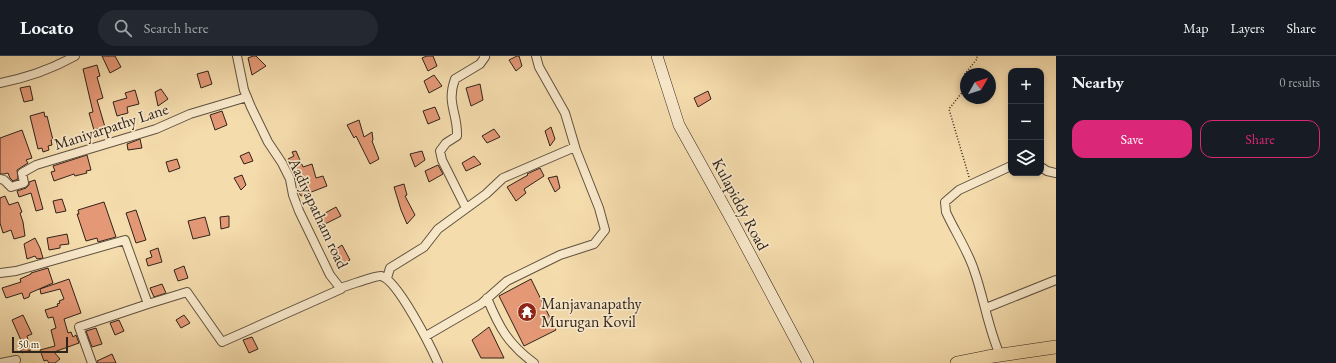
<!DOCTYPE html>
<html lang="en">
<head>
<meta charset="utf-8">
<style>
  body { margin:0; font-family:"EB Garamond",serif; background:#242831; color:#f1f3f6 }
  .controls { position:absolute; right:12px; top:12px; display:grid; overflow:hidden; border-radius:8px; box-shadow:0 2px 6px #0003 }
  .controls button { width:36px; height:36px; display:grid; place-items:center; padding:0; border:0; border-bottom:1px solid #363941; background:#171b24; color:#f1f3f6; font:20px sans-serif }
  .compass { position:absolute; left:960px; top:12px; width:36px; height:36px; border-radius:50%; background:#171b24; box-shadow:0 2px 6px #0003; rotate:51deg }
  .scale { position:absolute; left:12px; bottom:10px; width:56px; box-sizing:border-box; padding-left:4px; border:2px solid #2f241a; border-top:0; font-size:11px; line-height:14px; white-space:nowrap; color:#2f241a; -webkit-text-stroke:3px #f8e8ca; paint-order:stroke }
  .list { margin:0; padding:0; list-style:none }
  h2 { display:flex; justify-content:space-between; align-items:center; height:52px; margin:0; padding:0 16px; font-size:17px }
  h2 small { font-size:13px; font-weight:400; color:#9ea1a6 }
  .actions { display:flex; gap:8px; padding:12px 16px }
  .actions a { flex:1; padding:9px 0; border:1px solid #db2777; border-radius:12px; text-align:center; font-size:14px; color:#db2777 }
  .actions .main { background:#db2777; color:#fff }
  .icon { flex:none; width:22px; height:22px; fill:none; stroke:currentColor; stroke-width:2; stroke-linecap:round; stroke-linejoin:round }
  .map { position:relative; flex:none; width:1056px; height:307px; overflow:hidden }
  header { display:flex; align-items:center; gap:24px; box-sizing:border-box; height:56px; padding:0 20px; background:#171b24; border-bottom:1px solid #363941 }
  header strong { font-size:19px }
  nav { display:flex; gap:22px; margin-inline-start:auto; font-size:14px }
  .search { width:280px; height:36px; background:#242831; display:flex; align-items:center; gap:10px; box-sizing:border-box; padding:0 14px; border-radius:22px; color:#9ea1a6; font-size:15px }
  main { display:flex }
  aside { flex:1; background:#171b24 }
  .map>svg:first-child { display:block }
</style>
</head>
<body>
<header>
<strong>Locato</strong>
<div class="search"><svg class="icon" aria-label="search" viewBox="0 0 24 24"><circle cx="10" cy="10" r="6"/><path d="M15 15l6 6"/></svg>Search here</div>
<nav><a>Map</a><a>Layers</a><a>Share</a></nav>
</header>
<main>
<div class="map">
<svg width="1056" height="307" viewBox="0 0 1056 307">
  <rect width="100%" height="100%" fill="#f5dcad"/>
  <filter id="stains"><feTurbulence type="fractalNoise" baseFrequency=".005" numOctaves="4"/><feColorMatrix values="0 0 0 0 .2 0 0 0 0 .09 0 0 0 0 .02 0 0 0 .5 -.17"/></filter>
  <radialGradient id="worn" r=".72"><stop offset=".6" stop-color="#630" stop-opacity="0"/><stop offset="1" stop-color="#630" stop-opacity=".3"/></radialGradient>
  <!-- building -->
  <path fill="#e49876" stroke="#2f241a" d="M102 0H115L121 11 110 17Z
    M253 0H256L266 10 252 19 248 2Z
    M427 0H433L437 10 428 15 422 2Z
    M517 0H519L522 10 516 15 509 4Z
    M97 9 100 20 97 21 103 42 97 44 105 71 94 74 89 57 93 56 83 13Z
    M208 15 212 28 201 32 197 18Z
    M434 19 442 30 429 37 424 25Z
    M480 28 483 44 471 50 466 32Z
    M30 30 33 44 24 46 20 32Z
    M161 33 168 43 158 50 155 36Z
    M135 34 139 48 127 51 128 57 117 60 113 46 127 42 125 37Z
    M708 35 711 43 698 51 694 42Z
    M435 51 440 63 428 68 423 55Z
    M222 55 227 69 215 74 210 59Z
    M44 56 45 61 47 60 53 84H51L52 89 48 90 49 94 43 96 42 92 38 93 30 60Z
    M359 64 364 81 372 76 373 84 372 85 379 103 370 108 356 80 354 82 347 69Z
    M551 71 555 83 550 90 545 75Z
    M494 73 500 81 487 87 482 80Z
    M22 74 32 102 26 104 28 107 17 114 18 123 13 125 10 122 8 117 4 118H0V82Z
    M140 83 142 92 128 94 127 88Z
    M296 95 303 111 312 108 316 122 323 120 327 130 301 140 297 133 303 130 297 111 293 114 288 103 294 100 292 96Z
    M422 95 425 104 415 111 410 98Z
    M249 96 253 105 244 108 240 100Z
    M87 99 91 114 86 115 87 117 75 120 74 118 54 125 51 116 55 115 53 110Z
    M474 100 481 108 466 115 462 107Z
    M177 103 180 112 169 116 166 106Z
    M438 109 443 118 429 126 425 115Z
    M540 112 544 120 524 133 526 137 516 145 507 131 528 119 527 118Z
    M242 119 246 129 241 134 234 122Z
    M557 120 560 132 555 136 548 122Z
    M35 124 43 153 36 155 31 137 19 141 17 135 26 132 29 129V126Z
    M404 128 407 139 405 140 415 159 407 168 401 154 394 131Z
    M5 140 9 149 18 146 22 156 20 157 23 166 25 180 14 183 11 174 3 177 0 167V142Z
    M62 143 66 155 56 157 53 145Z
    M104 146 116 181 98 186 97 182 86 185 77 158H79L78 154Z
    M336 151 341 160 323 169 318 161Z
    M136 154 146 184 136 187 126 157Z
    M229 160V171L221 173 220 161Z
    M205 161 210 179 193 183 188 165Z
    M67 178 69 188 60 189V192L49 194 47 182Z
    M35 182 40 192 43 202 37 203 35 200 27 203 24 188Z
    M342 189 350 204 337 212 332 196Z
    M158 192 162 206 148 210 146 203 152 201 150 195Z
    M184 210 188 222 178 225 174 214Z
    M48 212 53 227 30 237 29 241 24 243 22 237 6 242 2 232 21 226 20 223 31 218V217Z
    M69 223 81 257 64 263 68 277 71 276 73 281 76 279 79 287 54 296 60 303 55 307H49L47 304 44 305 40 294 55 290 51 274 56 272 53 261 48 262 45 254 58 250 57 248 60 247 59 245 64 243 60 233 41 238 40 233Z
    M531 223 556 274 524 290 499 240Z
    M162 228 166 237 154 241 150 232Z
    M23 259 32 278 27 280 31 294 22 297 20 292 24 291 12 264Z
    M184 259 190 267 181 272 176 264Z
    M119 264 124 275 115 279 110 267Z
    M489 271 504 302H481L472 284Z
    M96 272 102 288 92 291 86 275Z
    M252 281 258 293 249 297 243 284Z
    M112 298 116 307H97V305Z"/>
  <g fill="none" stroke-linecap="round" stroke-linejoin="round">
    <defs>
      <path id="minor" d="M237 0 244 34 251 51 268 86 282 107 290 123 293 139 299 155 330 219 341 233 343 231C351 229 376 219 381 220 397 223 431 291 438 307
        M0 27C26 22 52 13 75 0
        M1041 111 1047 115 1056 117
        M0 123 4 124 11 131 24 127 22 117 36 109 156 73 190 58 247 41
        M466 152 442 104 440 95 446 87 457 80C458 57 446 48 455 23L480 8 485 1 484 0
        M0 217 16 215 125 184 148 248 187 236 222 286 341 233
        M387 222 390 212 424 191 438 173 486 138 503 122 575 91
        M487 242C499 271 508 288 534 307
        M986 252 1056 224
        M426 280 481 248 507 225 560 199 594 188 605 174 599 152 576 94 565 57 539 11 536 0
        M1000 299C988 272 984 242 974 214 968 195 954 174 946 156L945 146 959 134 1011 110
        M0 307 16 304
        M92 307 79 271 148 248"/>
      <path id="secondary" d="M657 0 679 69 734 168 808 307"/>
      <path id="primary" d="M957 307 987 301 1056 291"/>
    </defs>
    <!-- minor casing -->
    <use href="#minor" stroke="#60523f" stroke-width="10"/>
    <!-- secondary casing -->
    <use href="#secondary" stroke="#2f241a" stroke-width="12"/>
    <!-- primary casing -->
    <use href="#primary" stroke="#2f241a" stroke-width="14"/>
    <!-- path -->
    <path stroke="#2f241a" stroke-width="1.5" stroke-dasharray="1 2" stroke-linecap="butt" d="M969 121 949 53 964 34V19L977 3V0"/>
    <!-- minor -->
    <use href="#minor" stroke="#f8e8ca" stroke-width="8"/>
    <!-- secondary -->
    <use href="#secondary" stroke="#f8e8ca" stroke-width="11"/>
    <!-- primary -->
    <use href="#primary" stroke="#f5dcad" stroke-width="13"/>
  </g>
  <!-- icons -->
  <defs>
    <symbol id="temple-disc" viewBox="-11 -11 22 22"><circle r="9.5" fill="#8f2418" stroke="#f8e8ca"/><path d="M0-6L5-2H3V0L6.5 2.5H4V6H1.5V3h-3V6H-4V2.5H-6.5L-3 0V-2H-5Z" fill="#fff"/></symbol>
  </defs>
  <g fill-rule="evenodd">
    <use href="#temple-disc" x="516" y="245" width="22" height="22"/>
  </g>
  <g text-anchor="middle" stroke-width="3.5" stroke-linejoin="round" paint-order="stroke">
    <!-- street labels -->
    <g font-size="16" fill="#2f241a" stroke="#f8e8ca">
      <text transform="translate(111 70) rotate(-18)" y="6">Maniyarpathy Lane</text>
      <text transform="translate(741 148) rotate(62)" y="6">Kulapiddy Road</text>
      <text transform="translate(319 157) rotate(65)" y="6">Aadiyapatham road</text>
    </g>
    <!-- poi labels -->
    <g font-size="16" fill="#2f241a" stroke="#f8e8ca" text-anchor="start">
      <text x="541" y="253">Manjavanapathy<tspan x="541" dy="18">Murugan Kovil</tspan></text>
    </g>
  </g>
  <rect width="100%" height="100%" filter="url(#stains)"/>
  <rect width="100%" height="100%" fill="url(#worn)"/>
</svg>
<div class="controls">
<button>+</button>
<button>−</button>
<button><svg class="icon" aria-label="layers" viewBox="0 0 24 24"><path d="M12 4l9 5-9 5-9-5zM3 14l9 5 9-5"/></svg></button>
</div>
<svg class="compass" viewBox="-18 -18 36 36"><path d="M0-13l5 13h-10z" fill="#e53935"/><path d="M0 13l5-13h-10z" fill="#9ea1a6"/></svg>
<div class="scale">50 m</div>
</div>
<aside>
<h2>Nearby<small>0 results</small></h2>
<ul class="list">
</ul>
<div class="actions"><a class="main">Save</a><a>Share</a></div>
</aside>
</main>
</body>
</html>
